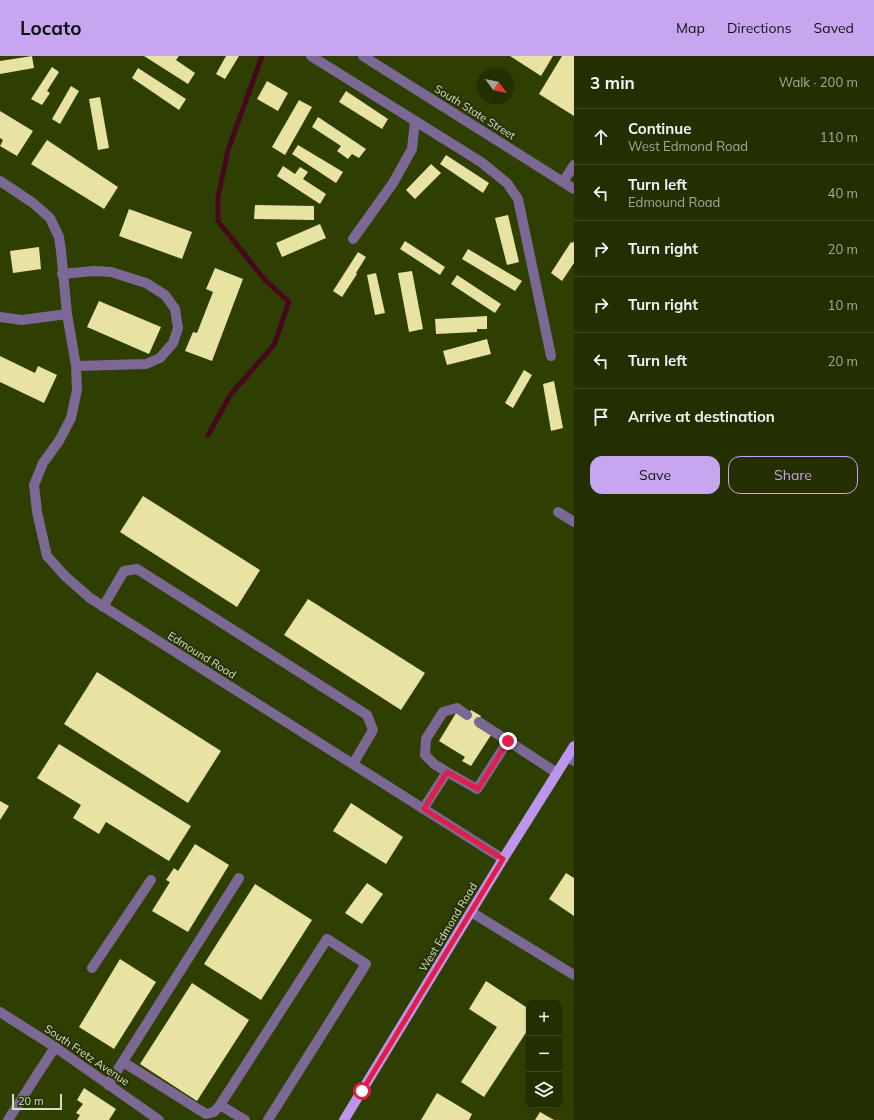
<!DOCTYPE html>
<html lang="en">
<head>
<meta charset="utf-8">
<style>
  body { margin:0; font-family:Mulish,sans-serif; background:#2f3b10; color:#f1f3f6 }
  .controls { position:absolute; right:12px; bottom:12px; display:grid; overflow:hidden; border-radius:8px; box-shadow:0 1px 3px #0004 }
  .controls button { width:36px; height:36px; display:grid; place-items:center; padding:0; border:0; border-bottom:1px solid #404a23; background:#232f01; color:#f1f3f6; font:20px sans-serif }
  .compass { position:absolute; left:478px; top:12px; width:36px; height:36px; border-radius:50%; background:#232f01; box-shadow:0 1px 3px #0004; rotate:122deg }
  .scale { position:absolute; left:12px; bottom:10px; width:50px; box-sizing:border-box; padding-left:4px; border:2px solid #d5e0c2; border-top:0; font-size:11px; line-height:14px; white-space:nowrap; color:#d5e0c2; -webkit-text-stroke:3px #273307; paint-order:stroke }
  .stop { position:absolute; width:12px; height:12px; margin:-9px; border:3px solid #e11d48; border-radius:50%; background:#fff }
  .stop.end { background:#e11d48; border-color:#fff; box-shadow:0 1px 4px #0008 }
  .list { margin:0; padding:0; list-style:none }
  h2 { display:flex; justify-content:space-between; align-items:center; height:52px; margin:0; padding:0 16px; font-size:17px }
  h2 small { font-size:13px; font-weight:400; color:#a3a999 }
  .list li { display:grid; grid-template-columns:26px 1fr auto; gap:12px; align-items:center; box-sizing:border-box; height:56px; padding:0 16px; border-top:1px solid #404a23 }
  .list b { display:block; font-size:15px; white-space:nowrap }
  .list p { margin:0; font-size:13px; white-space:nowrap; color:#a3a999 }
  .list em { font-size:13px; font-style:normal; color:#a3a999 }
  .actions { display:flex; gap:8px; padding:12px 16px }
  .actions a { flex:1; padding:9px 0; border:1px solid #c7a6ef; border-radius:12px; text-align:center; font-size:14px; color:#c7a6ef }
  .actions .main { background:#c7a6ef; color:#111 }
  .icon { flex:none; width:22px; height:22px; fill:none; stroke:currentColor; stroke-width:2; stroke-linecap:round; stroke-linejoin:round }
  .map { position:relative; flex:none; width:574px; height:1064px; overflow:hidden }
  header { display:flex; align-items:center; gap:24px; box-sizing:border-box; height:56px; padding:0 20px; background:#c7a6ef; color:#111 }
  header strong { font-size:19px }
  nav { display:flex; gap:22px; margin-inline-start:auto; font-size:14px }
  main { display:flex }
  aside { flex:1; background:#232f01 }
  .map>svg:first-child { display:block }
</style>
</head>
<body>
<header>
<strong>Locato</strong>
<nav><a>Map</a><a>Directions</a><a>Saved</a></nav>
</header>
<main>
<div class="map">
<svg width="574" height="1064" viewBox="0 0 574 1064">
  <rect width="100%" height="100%" fill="#2f3f01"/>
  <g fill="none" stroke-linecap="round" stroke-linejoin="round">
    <!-- stream -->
    <path stroke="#46081f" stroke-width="5" d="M208 379 231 338 274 289 289 246 265 224 218 165V141L228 94 262 0"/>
  </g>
  <!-- building -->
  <path fill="#e8e3a2" d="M32 0 34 12 0 18V5Z
    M144 0H179L176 4 195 17 188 28Z
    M226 0H239L225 23 216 18Z
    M510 0H553L541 20Z
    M562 0H574V60L539 38Z
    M52 11 59 16 47 35 50 37 42 49 31 43Z
    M138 12 186 43 179 54 132 22Z
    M267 25 288 37 278 55 257 43Z
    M71 30 79 35 60 68 52 63Z
    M346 35 388 63 382 73 339 46Z
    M100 41 109 92 98 94 89 43Z
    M299 44 312 51 285 99 272 91Z
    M0 55 33 75 17 100 0 90 3 84 0 82Z
    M318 61 366 93 359 102 352 98 348 103 337 95 341 90 312 71Z
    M47 84 118 131 104 153 31 108Z
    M298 89 343 116 336 127 292 98Z
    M446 99 489 127 483 137 440 108Z
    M431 108 441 117 415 143 406 134Z
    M283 110 295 118 300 111 308 116 303 123 326 138 320 148 277 120Z
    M255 149 314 150V164L254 163Z
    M129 153 192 176 182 203 119 180Z
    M508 159 519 206 507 209 495 162Z
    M320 168 326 182 282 201 276 187Z
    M405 185 445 211 440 219 400 193Z
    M574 185V207L562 225 551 217 571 186 573 187Z
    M39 191 41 213 13 217 10 195Z
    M468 193 522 225 515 235 462 203Z
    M358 196 366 201 356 217 357 218 342 241 333 235Z
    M215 212 243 223 212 305 185 295 193 276 197 277 213 236 206 233Z
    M412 215 423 273 409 276 398 217Z
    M376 217 385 257 375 259 367 219Z
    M457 219 501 248 495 257 451 228Z
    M99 245 161 271 149 298 87 271Z
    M487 260V273H477V276L436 278 435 263Z
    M487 283 491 298 447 309 443 295Z
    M0 300 35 317 38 310 57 319 44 347 0 326Z
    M524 314 532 319 513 352 505 347Z
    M554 325 563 372 551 375 543 328Z
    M143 440 260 514 237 551 120 476Z
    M308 543 425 617 401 654 284 579Z
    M97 616 221 695 188 747 64 668Z
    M471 654 481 660 476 670 491 679 471 710 462 705 465 701 439 685 456 657 466 662Z
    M59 688 191 770 169 805 106 766 99 778 73 762 81 749 37 722Z
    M0 745 9 750 0 764Z
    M351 747 403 781 386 808 333 775Z
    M195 788 229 809 188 876 152 855 170 826 166 824 174 812 178 815Z
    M566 817 574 822V860L549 843Z
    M367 827 383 838 362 868 345 857Z
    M255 828 312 864 261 944 204 908Z
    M120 903 156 926 114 993 79 971Z
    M486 925 529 953V972L484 1041 461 1026 497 971 469 953Z
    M192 927 249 964 197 1045 140 1008Z
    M84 1032 116 1053 109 1064H77L80 1059 76 1057 83 1048 77 1044Z
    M437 1037 472 1058 469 1064H421Z
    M540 1056 554 1064H535Z"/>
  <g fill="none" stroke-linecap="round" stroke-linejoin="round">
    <!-- minor -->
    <path stroke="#7b6894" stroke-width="10" d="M311 0 481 106 507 127 518 143 551 300
      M363 0 574 133
      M0 125 33 147 50 162 59 181 61 195 67 258 76 310 77 334 71 362 59 385 43 407 34 429 37 456 47 500 65 520 90 542 503 803
      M563 126 574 109
      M353 183 393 127 412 93 415 65
      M62 218 94 215 111 216 146 227 165 239 175 253 178 272 173 287 160 302 146 308 76 310
      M0 261 22 264 67 258
      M558 456 574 466
      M103 551 124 515 137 513 367 659 373 674 353 708
      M479 666 508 685
      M567 701 574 705
      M447 716 434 708 425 699 426 683 443 656 457 652 467 659
      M423 753 447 716 477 733 508 685 557 717
      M471 856 574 919
      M92 912 151 824
      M0 956 55 991 159 1064
      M123 1006 206 1058 214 1056 220 1049
      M108 1029 239 822
      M8 1064 55 991
      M245 1064 220 1049 327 883 366 908 268 1064"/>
    <!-- major -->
    <path stroke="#be95ee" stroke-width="10" d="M344 1064 503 803 574 690"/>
  </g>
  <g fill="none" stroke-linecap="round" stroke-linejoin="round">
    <!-- route -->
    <path stroke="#e11d48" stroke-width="5" d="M362 1035 503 803 424 753 447 716 478 733 508 685"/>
  </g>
  <g text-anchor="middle" stroke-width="4" stroke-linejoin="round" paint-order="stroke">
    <!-- street labels -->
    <g font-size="11" fill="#d5e0c2" stroke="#273307">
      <text transform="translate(475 56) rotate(32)" y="4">South State Street</text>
      <text transform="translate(202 599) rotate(32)" y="4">Edmound Road</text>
      <text transform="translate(448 871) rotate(-59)" y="4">West Edmond Road</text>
      <text transform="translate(87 999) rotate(34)" y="4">South Fretz Avenue</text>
    </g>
  </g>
</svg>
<div class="controls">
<button>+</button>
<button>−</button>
<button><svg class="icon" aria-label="layers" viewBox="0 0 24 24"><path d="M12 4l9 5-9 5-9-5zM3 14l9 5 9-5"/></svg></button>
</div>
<svg class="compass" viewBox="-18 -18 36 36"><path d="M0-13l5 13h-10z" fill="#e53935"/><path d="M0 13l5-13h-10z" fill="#a3a999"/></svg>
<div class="scale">20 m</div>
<div class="stop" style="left:362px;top:1035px"></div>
<div class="stop end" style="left:508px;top:685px"></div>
</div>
<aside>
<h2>3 min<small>Walk · 200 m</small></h2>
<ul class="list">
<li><svg class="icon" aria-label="ahead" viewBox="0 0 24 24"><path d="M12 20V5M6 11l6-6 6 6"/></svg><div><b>Continue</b><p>West Edmond Road</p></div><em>110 m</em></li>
<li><svg class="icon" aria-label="left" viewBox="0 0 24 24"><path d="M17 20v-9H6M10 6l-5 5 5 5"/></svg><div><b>Turn left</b><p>Edmound Road</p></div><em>40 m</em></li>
<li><svg class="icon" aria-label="right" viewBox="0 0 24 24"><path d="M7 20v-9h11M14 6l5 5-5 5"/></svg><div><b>Turn right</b></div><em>20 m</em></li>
<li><svg class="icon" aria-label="right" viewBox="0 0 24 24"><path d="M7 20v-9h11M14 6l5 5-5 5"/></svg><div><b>Turn right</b></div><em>10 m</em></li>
<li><svg class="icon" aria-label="left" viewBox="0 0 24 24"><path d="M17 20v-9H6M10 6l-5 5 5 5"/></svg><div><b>Turn left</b></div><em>20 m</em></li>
<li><svg class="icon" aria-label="arrive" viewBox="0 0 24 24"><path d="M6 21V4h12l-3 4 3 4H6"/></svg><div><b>Arrive at destination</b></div></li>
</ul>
<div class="actions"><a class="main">Save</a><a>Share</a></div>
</aside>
</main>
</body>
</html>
